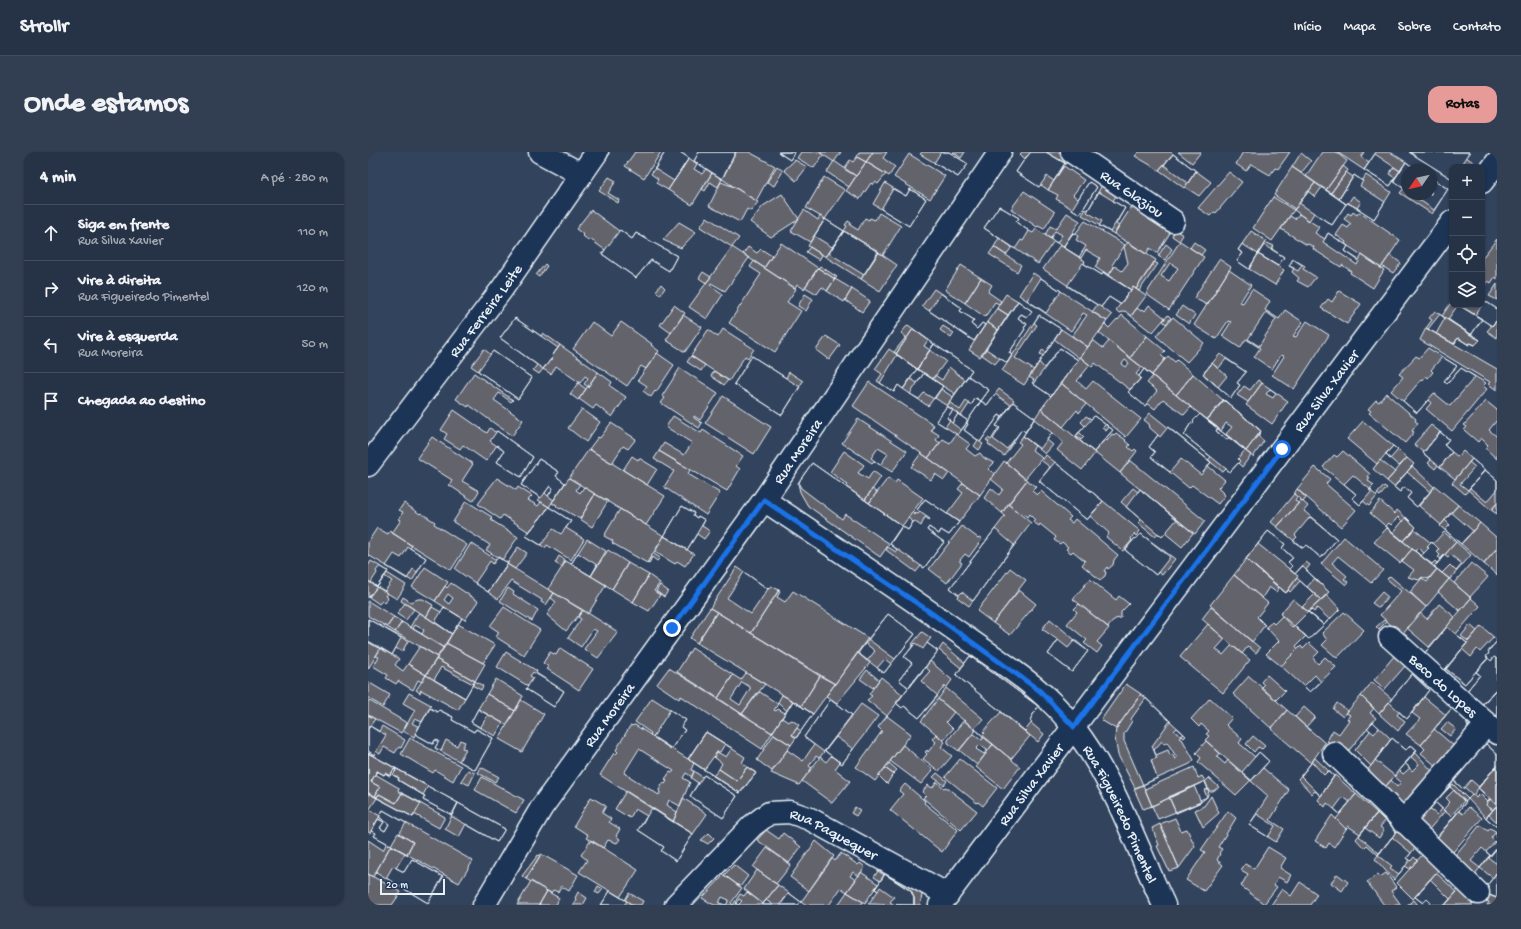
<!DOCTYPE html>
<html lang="pt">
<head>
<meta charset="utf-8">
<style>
  body { margin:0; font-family:"Gochi Hand",sans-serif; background:#323e51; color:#f1f3f6 }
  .controls { position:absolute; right:12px; top:12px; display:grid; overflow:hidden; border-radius:8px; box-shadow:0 1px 3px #0004 }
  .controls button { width:36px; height:36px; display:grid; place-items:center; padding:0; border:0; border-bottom:1px solid #424d5f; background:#263246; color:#f1f3f6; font:20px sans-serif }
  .compass { position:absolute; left:1033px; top:12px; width:36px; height:36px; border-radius:50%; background:#263246; box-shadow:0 1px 3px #0004; rotate:236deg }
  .scale { position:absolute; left:12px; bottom:10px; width:65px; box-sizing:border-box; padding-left:4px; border:2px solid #e8f1f8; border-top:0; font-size:11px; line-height:14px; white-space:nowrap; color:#e8f1f8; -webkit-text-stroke:3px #1d3557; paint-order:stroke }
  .stop { position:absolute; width:12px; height:12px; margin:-9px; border:3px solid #1a73e8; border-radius:50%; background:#fff }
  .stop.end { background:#1a73e8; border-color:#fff; box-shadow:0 1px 4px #0008 }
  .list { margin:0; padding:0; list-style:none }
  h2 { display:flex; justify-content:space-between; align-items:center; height:52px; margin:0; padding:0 16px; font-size:17px }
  h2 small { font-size:13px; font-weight:400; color:#a4aab3 }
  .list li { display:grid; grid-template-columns:26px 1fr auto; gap:12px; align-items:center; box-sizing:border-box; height:56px; padding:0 16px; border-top:1px solid #424d5f }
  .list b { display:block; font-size:15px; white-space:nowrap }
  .list p { margin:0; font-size:13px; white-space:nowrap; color:#a4aab3 }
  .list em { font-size:13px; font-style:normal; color:#a4aab3 }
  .icon { flex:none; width:22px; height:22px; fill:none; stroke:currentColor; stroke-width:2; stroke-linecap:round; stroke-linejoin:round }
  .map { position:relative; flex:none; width:1129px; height:753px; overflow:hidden; border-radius:12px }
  header { display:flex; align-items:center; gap:24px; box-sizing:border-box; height:56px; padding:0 20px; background:#263246; border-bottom:1px solid #424d5f }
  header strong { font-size:19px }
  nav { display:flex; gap:22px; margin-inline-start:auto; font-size:14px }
  .intro { display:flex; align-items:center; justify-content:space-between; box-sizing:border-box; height:96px; padding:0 24px }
  h1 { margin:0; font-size:28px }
  .button { padding:10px 18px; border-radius:12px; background:#e69b98; color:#111; font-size:14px; font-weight:700 }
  main { display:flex; gap:24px; padding:0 24px }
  aside { flex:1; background:#263246; border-radius:12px; box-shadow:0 1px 3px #0004 }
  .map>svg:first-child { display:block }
</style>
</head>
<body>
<header>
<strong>Strollr</strong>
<nav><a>Início</a><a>Mapa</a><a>Sobre</a><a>Contato</a></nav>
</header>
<div class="intro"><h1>Onde estamos</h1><a class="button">Rotas</a></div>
<main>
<aside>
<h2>4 min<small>A pé · 280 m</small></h2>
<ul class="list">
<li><svg class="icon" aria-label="ahead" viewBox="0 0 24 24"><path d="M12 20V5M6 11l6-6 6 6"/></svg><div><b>Siga em frente</b><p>Rua Silva Xavier</p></div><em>110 m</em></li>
<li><svg class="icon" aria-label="right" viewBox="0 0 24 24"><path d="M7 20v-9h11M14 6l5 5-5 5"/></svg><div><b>Vire à direita</b><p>Rua Figueiredo Pimentel</p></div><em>120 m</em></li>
<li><svg class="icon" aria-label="left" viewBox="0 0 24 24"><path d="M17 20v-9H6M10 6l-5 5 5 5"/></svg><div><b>Vire à esquerda</b><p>Rua Moreira</p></div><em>50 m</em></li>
<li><svg class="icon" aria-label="arrive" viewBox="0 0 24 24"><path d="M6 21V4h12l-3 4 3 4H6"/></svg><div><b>Chegada ao destino</b></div></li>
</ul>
</aside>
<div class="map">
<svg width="1129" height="753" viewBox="0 0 1129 753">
  <rect width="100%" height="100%" fill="#32435d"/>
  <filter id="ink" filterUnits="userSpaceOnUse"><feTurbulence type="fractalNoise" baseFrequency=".025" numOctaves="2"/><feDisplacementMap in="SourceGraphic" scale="8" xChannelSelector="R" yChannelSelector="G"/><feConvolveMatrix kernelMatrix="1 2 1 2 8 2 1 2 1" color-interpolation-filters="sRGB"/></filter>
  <g filter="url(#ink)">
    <!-- building -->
    <path fill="#63646c" stroke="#e8f1f8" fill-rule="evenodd" d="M267 0H293L276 26 257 14Z
      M297 0H312L321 6 300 38 288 31 290 27 283 22Z
      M297 0H312L321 6 306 29 287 17Z
      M331 0H368L354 27 326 9Z
      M331 0H368L354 27 326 9Z
      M368 0H381L407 14 388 49 354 27Z
      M410 0H427L422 8Z
      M412 0H427L422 8 411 1Z
      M433 0H451L455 3 446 16 429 6Z
      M451 0H473L466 10Z
      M491 0H505L498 10 489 5Z
      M505 0H519L515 6 527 15 521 24 498 10Z
      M554 0H581L600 12 590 25 552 2Z
      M573 0H581L600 12 590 25 566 11Z
      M585 0H597L593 6Z
      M654 0H663L657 7 652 2Z
      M663 0H678L697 11 686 29 679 24 671 35 648 20 658 5Z
      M663 0H678L697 11 680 38 673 33 671 35 648 20 658 5Z
      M678 0H695L703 4 698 12Z
      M771 0H803L805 2 791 18 767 4Z
      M810 0H833L824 11Z
      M875 0H922L910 17 907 16 902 23 883 12 878 19 868 12Z
      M954 0H968L979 9 958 38 938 24Z
      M969 0H996L993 5 1001 11 996 18Z
      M1008 0H1022L1038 10 1022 34 996 18Z
      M1041 0H1101L1102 1 1092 15H1084V27Z
      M1041 0H1101L1098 5 1108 12 1106 15H1084V27Z
      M933 1 943 9 933 21 924 15Z
      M541 2 577 24 562 47 526 25Z
      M805 2 828 19 820 31 796 13Z
      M805 2 828 19 816 36 791 18Z
      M1007 2 1032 19 1022 34 996 18Z
      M489 5 498 10 488 24 476 17 482 8 485 10Z
      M321 6 329 12 326 17 334 22 338 17 344 21 324 53 300 38Z
      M427 8 439 15 428 29 416 18Z
      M466 9 488 24 481 35 459 20Z
      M498 10 518 22 510 32 507 30 505 33 503 31 492 47 478 39Z
      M1038 10 1049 18H1039V39L1025 29Z
      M1038 10 1049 18H1039V42H1063V26L1080 37 1064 62 1032 41 1036 36 1025 29Z
      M409 14 415 19 406 34 399 30Z
      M696 14 716 28 705 43 710 47 721 30 729 35 712 62 688 47 690 43 680 38Z
      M975 14 980 18 963 41 958 38Z
      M924 15 947 31 927 57 906 43Z
      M1026 15 1032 19 1027 26 1021 22Z
      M828 19 843 30 831 44 817 35Z
      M861 20 874 30 848 61 846 60 842 64 830 56Z
      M978 20 985 25 971 47 963 41Z
      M344 21 354 27 350 35 342 30 337 39 334 37Z
      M986 23 995 29 992 34 1017 50 1006 67 989 56 980 51 978 52 971 47Z
      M986 23 994 29 998 23 1023 40 1006 67 989 56 980 51 978 52 971 47Z
      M241 25 248 29 240 41 251 48 250 51 231 39Z
      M456 25 477 38 457 67 438 56Z
      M1063 26 1080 37 1066 58 1043 42H1063Z
      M353 30 366 35 390 50 383 59 379 57 372 70 341 54Z
      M721 30 729 35 712 62 704 57Z
      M517 31 538 44 542 37 558 47 541 74 505 52Z
      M947 31 978 52 964 73 946 61 941 69 926 58Z
      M734 33 749 42 745 49 757 56 748 72 751 74 746 82 714 63 718 57 720 58Z
      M954 35 978 52 964 73 931 51 940 39 947 45Z
      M525 37 538 44 542 37 558 47 541 74 513 57Z
      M656 39 687 60 676 77 670 74 669 75 643 57Z
      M731 40 757 56 742 80 731 74 734 69 719 60Z
      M414 42 431 67 403 85 382 70 395 54Z
      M985 44 993 50 989 56 980 51Z
      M905 45 926 58 904 89 885 76Z
      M766 51 784 62 780 67 802 81 789 101 782 96 778 102 746 82Z
      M631 54 651 66 648 70 661 79 655 89 653 88 647 97 616 76Z
      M631 54 651 66 648 70 661 79 665 81 668 77 686 89 670 112 616 76Z
      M223 58 251 79 252 78 264 87 268 81 309 104 301 119 283 108 268 126 234 102 237 98 222 87 221 89 215 84 216 83 208 77Z
      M436 58 450 68 452 64 457 67 442 90 423 79Z
      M985 60 989 63 991 60 1032 88 1013 116 977 92 978 90 968 83 975 73 980 76 983 72 976 67 980 61 983 63Z
      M511 61 533 74 515 103 476 79 479 74 477 73 480 69 483 71 482 73 490 78 497 66 501 68 502 66 507 68Z
      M699 61 712 69 695 95 677 83 682 74 688 77Z
      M931 62 951 75 947 81 957 87 960 81 980 94 977 99 991 108 994 103 1016 118 1005 136 982 121 983 119 974 113 973 115 945 97 946 95 940 92 939 93 913 77 922 64 927 67Z
      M339 65 371 86 364 95 332 75Z
      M457 67 476 79 458 105 440 94Z
      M457 67 476 79 464 95 446 84Z
      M717 69 757 93 744 113 746 115 740 124 727 115 732 106 718 98 713 106 695 95 705 81 707 82Z
      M311 70 328 80 313 96 295 88Z
      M252 78 264 87 268 81 309 104 301 119 283 108 268 126 234 102Z
      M807 78 815 83 811 89 804 84Z
      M476 79 511 100 496 123 461 101Z
      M476 79 511 100 493 127 458 105Z
      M687 79 694 83 689 91 682 87Z
      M883 79 898 89 881 117 869 109 875 101 870 98Z
      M705 81 710 84 708 88 718 94 711 105 695 95Z
      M960 81 980 94 977 99 991 109 989 113 955 90Z
      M631 86 644 95 638 103 626 95Z
      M1129 87V127L1127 125 1123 131 1120 129 1114 137V106Z
      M812 89 836 105 801 158 778 142Z
      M760 90 788 108 768 137 765 135 763 138 740 124 747 114 754 119 760 111 756 95Z
      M826 90 837 98 833 103 822 96Z
      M897 90 906 94 904 97 916 105 910 114 890 102Z
      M413 91 450 116 436 137 429 132 427 136 396 116Z
      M798 92 804 97 797 108 790 104Z
      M874 92 890 102 881 117 869 109 875 101 870 98Z
      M692 93 717 109 716 112 734 123 736 120 763 138 752 152 741 145 733 155 744 163 739 169 724 160 729 153 675 117Z
      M896 93 916 105 910 114 890 102Z
      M364 95 381 106 357 139 343 131 342 133 355 142 339 167 321 155Z
      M380 95 389 101 393 97 404 104 396 116 375 102Z
      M442 95 454 103 451 108 438 100Z
      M626 95 653 113 649 120 621 102Z
      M510 100 529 113 512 139 493 127Z
      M890 102 916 118 907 133 881 117Z
      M1022 103 1033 111 1025 121 1014 114Z
      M851 107 863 115 839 153 826 146Z
      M925 107 937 114 935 117 948 125 940 135 929 129 931 126 924 120 926 116 921 114Z
      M925 107 934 113 930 119 921 114Z
      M386 109 428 137 419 150 433 159 407 200 361 171 393 122 382 115Z
      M786 110 790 112 771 139 768 137Z
      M715 111 734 123 736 120 763 138 752 152 741 145 733 155 699 134Z
      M802 111 810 116 801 129 793 124Z
      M177 112 179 114 171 125 168 123Z
      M593 113 613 126 597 151 577 138Z
      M452 114 469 125 467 127 450 116Z
      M450 116 467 127 459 139 454 135 449 142 437 135Z
      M861 118 883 133 872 150 875 151 884 137 902 149 897 158 911 167 917 158 935 170 925 184 928 185 939 169 961 183 926 237 904 223 916 204 913 203 904 217 886 205 892 196 878 187 872 196 854 184 863 170 860 169 848 187 826 173Z
      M335 120 343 125 338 131 331 126Z
      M665 121 739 169 720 195 704 184 719 163 715 161 703 179 651 143Z
      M613 126 624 133 620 140 633 149 631 152 627 150 617 165 597 151Z
      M673 126 693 139 678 161 659 148Z
      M467 127 484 137 476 150 459 139Z
      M293 132 297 136 292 143 288 139Z
      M1129 132V148L1121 144Z
      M765 135 778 144 763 164 757 159 751 161 748 158Z
      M484 137 502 149 494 160 477 148Z
      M566 137 594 156 592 159 606 168 603 172 609 177 614 171 617 173 606 189 554 154Z
      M971 139 993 152 979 172 953 156 960 147 964 150Z
      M573 141 594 156 592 159 606 168 603 172 609 177 614 171 617 173 606 189 561 159Z
      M437 142 445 147 438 159 430 154Z
      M638 142 650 149 640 163 629 156Z
      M1114 147 1129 157V168L1124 174 1091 153H1114Z
      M650 149 664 159 659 165 653 162 650 166 659 172 656 176 657 177 641 201 644 203 639 211 632 206 627 212 614 203Z
      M650 149 664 159 659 165 653 162 650 166 659 172 656 176 657 177 641 201 644 203 639 211 618 197Z
      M1084 149V153H1091L1114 167 1103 183 1074 164Z
      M1117 149 1129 157V168L1124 174 1107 163Z
      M306 153 317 161 303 181 292 173Z
      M781 153 797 166 785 180 782 178V179L763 164 769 156 773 159 775 157 777 159Z
      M1090 153 1114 167 1103 183 1080 167Z
      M814 154 827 163 821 172 808 163Z
      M629 156 640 163 630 178 619 170Z
      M1067 159 1074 164 1112 188 1107 193 1102 191 1101 193 1090 186 1086 192 1058 176 1064 168 1061 166Z
      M898 160 908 167 891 194 880 187Z
      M1072 162 1074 164 1112 188 1107 193 1102 191 1101 193 1090 186 1086 192 1060 177Z
      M315 163 334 175 317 200 298 188Z
      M671 163 693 177 678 200 675 197 672 202 675 204 666 218 647 206 669 173 666 171Z
      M671 163 693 177 656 233 634 219Z
      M754 163 779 184 762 206 731 181 737 172 741 176 749 167 750 168Z
      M800 163 803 166 798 172 795 169Z
      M805 165 836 191 819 210 788 184Z
      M147 166 190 196 184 204 185 205 175 217 132 186Z
      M147 166 173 184 175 181 192 193 184 204 185 205 171 222 165 218 169 213 132 186Z
      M1077 166 1106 185 1112 188 1107 193 1102 191 1101 193 1090 186 1086 192 1068 182Z
      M1129 168V186L1119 179Z
      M224 170 243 184 253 170 284 192 283 193 291 199 278 217 273 214 259 234 205 197Z
      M619 170 630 178 612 205 601 198Z
      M540 173 566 192 549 217 526 200 538 185 533 181Z
      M575 174 586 181 583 186 572 178Z
      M1058 176 1129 217V238L1120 232 1122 230 1052 188Z
      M355 177 386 197 380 206 377 204 361 229 323 204 340 178 350 185Z
      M545 177 560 188 556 194 562 198 549 217 528 202Z
      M545 177 566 192 549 217 528 202Z
      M693 177 720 195 711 206 686 187Z
      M458 184 472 193 461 208 448 198Z
      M779 184 797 199 793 203 797 207 784 223 762 206Z
      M725 188 735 196 741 189 774 215 768 222 773 226 763 237H761L727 211 724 215 712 205ZM757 208 761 211 758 215 754 212Z
      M566 192 604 218 587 242 549 217Z
      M566 192 604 218 597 228 581 215 579 217 580 218 574 228 567 223 565 227 549 217Z
      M192 193 230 220 220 235 216 232 220 226 217 224 212 231 188 214 183 222 175 217 185 205 184 204Z
      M692 196 710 208 683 244 664 231 666 228 661 225 671 210 676 216Z
      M692 196 710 208 683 244 665 232Z
      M1060 196 1089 214 1076 229 1079 232 1093 216 1118 231 1115 234 1119 237 1084 279 1058 257 1063 251 1060 248 1049 261 1023 239 1035 225 1031 222 1048 204 1051 206Z
      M116 197 122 202 125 199 164 226 150 247 103 214Z
      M521 197 549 217 535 237 530 233 526 240 509 229 514 222 507 217Z
      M562 198 578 209 565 227 549 217Z
      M125 199 164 226 150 247 110 219Z
      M289 201 306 213 288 240 287 239 283 245 275 239 279 234 270 228Z
      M852 202 878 220 869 231 872 233 863 246 835 222Z
      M529 203 549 217 535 237 530 233 526 240 512 231Z
      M323 204 337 213 333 219 319 210Z
      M384 204 418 226 421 220 435 229 414 263 366 232Z
      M384 204 432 235 414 263 366 232Z
      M800 204 807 210 809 208 825 222 808 243 784 223Z
      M712 205 722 213 709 229 718 237 725 229 773 267 758 285 693 231Z
      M1074 205 1089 214 1076 229 1079 232 1093 216 1107 225 1082 254 1066 241 1049 261 1035 249 1053 228 1054 229 1058 224 1060 226 1065 220 1063 218Z
      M858 207 878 220 869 231 872 233 863 246 835 222 844 211 850 217Z
      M844 211 859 224 850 235 835 222Z
      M312 216 350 241 332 268 326 264V266L334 271 331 276 293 251 297 246 294 244Z
      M776 217 823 255 816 263 795 247 787 257 779 251 777 254 760 240 773 226 771 224Z
      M776 217 785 224 779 231 789 239 777 254 760 240 773 226 771 224Z
      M346 219 360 228 356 233 343 224Z
      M230 220 244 230 242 234 258 245 244 265 228 253 225 257 211 247Z
      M106 221 145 248 143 250 131 241 126 248 155 268 144 284 101 253 100 255 88 247Z
      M556 221 575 234 566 247 556 241 551 247 542 242Z
      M556 221 575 234 560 254 535 237 543 227 549 231Z
      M825 222 855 248 839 268 808 243Z
      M600 224 621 238 613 249 608 246 603 253 601 252 593 264 579 254Z
      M600 224 621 238 613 249 608 246 603 253 598 249 592 258 581 250Z
      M890 228 894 231 880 250 869 243 876 234 882 238Z
      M501 230 566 273 563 278 571 283 568 288 572 291 560 306 485 254Z
      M210 231 218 237 210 248 202 242Z
      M693 231 718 252 711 261 709 258 695 275 673 257Z
      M894 231 920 249 904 272 878 253Z
      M573 237 585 245 579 254 567 246Z
      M631 237 646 248 634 265 631 263 612 290 615 292 611 298 606 294 610 288 596 278 600 272 598 271 613 249 619 253Z
      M902 237 908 241 905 246 898 242Z
      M1018 241 1048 267 1047 269 1050 271 1044 279 1046 280 1037 291 1001 261 1003 259 1000 257 1008 248 1011 250Z
      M627 242 643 253 634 265 631 263 612 290 596 278 600 272 598 271 613 249 619 253Z
      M355 244 403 275 386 302 337 271Z
      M856 248 893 279 890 284 896 289 885 305 839 268Z
      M856 248 893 279 878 299 858 282 864 275 858 271 853 279 839 268Z
      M856 248 893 279 878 299 839 268Z
      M1118 249 1129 258V307L1117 296 1120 293 1113 286 1110 290 1096 278 1099 275 1096 273Z
      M645 250 667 266 657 280 654 277 639 297 625 287 632 276 628 274Z
      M645 250 667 266 657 280 654 277 636 304 620 292 621 290 618 288 620 286 623 288 631 275 628 274Z
      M579 254 585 258 579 266 584 271 590 262 600 269 590 283 568 269Z
      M579 254 585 258 579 266 582 268 577 275 568 269Z
      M214 257 232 270 218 290 200 276Z
      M673 257 727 301 714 318 689 298 695 290 684 281 679 288 685 293 677 302 655 284Z
      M86 258 119 281 122 276 127 280 129 279 165 305 153 325 129 310 136 299 129 293 118 309 95 293 92 297 76 287 79 282 73 278Z
      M782 261 840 308 843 310 840 314 857 328 850 336 857 343 850 352 824 333 821 336 783 305 787 300 781 295 790 283 782 276 781 272 776 268Z
      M590 262 600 269 593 278 584 271Z
      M832 262 850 276 848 279 859 288 861 285 877 298 870 307 872 309 862 320 816 283 819 280 818 279 823 271 825 272 826 270 825 269Z
      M832 262 850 276 848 279 859 288 861 285 883 303 874 315 870 311 862 320 858 317 855 320 840 308 843 305 816 283 819 280 818 279 823 271 825 272 826 270 825 269Z
      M305 264 333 281 335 278 375 304 368 314 372 317 359 339 291 299 296 291 316 303 324 291 298 275Z
      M718 264 723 267 726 264 745 278 726 300 707 285 717 274 713 270Z
      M726 264 745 278 726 300 707 285Z
      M490 267 539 299 524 320 506 309 504 311 474 291Z
      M666 267 684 281 672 297 655 284Z
      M1129 268V283L1128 284 1121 278Z
      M995 269 1025 294 1009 312 979 287Z
      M243 271 268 287 260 297 255 294 244 311 221 297 230 285 232 286Z
      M738 272 741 275 738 279 734 276Z
      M1063 273 1072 280 1056 300 1046 292Z
      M800 275 843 310 833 323 813 307 802 320 783 305 787 300 781 295 790 283 792 285Z
      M129 279 165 305 153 325 129 310 136 299 122 289Z
      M711 280 716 285 713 288 708 284Z
      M1072 280 1081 287 1076 293 1084 300 1072 315 1055 301Z
      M1072 280 1081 287 1076 293 1084 300 1072 315 1070 313 1067 317 1060 311 1063 308 1055 301Z
      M748 281 758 288 757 289 762 293 760 295 765 299 767 297 769 299 752 321 726 300 737 287 739 289 744 282 746 283Z
      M588 282 602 292 598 297 607 304 612 301 616 306 626 311 620 317 627 322 612 343 560 306 575 287 582 291Z
      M655 284 667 294 664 298 674 306 657 327 638 311 653 292 650 290Z
      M64 285 105 312 94 329 111 339 105 349 81 333 84 328 49 306Z
      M1025 294 1039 306 1031 314 1017 302Z
      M1025 294 1030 298 1022 307 1017 302Z
      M510 296 520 302 512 313 503 306Z
      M221 297 297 344 278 373 201 326Z
      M291 299 322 318 320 322 352 341 338 363 296 335 306 319 286 307Z
      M476 299 496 313 490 321 500 327 505 319 513 325 497 348 478 335 480 333 462 320Z
      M975 299 1002 322 1000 325 1002 326 1000 329 1006 333 1001 338 1009 344 1001 354 995 349 992 353 984 346 988 342 955 315 966 303 969 305Z
      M1095 299 1104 307 1087 327 1072 315 1084 300 1090 305Z
      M553 301 581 321 576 328 567 322 563 328 543 315Z
      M678 303 735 349 719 368 671 329 682 315 674 309Z
      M264 304 270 308 271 306 289 317 279 333 255 318Z
      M1039 306 1046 312 1026 335 1019 329Z
      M171 307 191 320 188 324 197 331 181 355 170 348 172 345 153 333ZM182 334 185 336 180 344 177 341Z
      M171 307 191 320 188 324 197 331 186 348 180 344 185 336 182 334 173 346 153 333Z
      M1104 307 1117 318 1097 342 1084 331Z
      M1104 307 1117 318 1100 338 1092 332 1107 315 1101 310Z
      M762 308 837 369 827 382 752 321Z
      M1012 308 1027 320 1019 329 1005 317Z
      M636 309 659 328 634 361 616 346 623 336 631 343 635 337 623 327Z
      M687 310 735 349 719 368 671 329Z
      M444 311 534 374 512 405 440 354 432 340 430 331Z
      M444 311 534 374 522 392 477 362 474 367 433 336 431 332 432 328Z
      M1044 314 1066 335 1049 355 1039 346 1043 341 1036 335 1032 340 1026 335Z
      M947 315 962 327 958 332 988 358 973 375 929 337Z
      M1117 318 1129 328V338L1119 350 1102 336Z
      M1117 318 1129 328V351L1123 358 1100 338Z
      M1039 320 1062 340 1049 355 1039 346 1043 341 1036 335 1032 340 1026 335Z
      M985 323 1004 339 992 353 984 346 988 342 976 332Z
      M129 326 148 338 150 335 164 344 160 348 170 354 173 350 181 355 161 380 135 363 132 367 110 352 119 340H118Z
      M201 326 212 332 208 338 212 341 216 335 227 342 212 367 193 356 192 357 189 355 188 352H185L184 350Z
      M520 326 527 331 529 328 555 346 534 374 501 351Z
      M659 328 668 335 664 339 669 343 673 339 703 365 700 368 704 371 707 367 750 403 746 408 745 413 740 417 739 415 736 419 738 420 737 424 732 428 714 413 717 409 705 399 703 401 698 397 700 395 694 390 692 392 686 388 688 385 672 372 671 374 665 370 667 368 661 362 659 365 654 361 652 362 640 352Z
      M595 331 612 343 591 370 579 362 595 341 590 337Z
      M1016 334 1019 336 1012 344 1009 342Z
      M1067 334 1090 353 1073 373 1051 354Z
      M765 336 770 340 772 337 825 381 814 395 797 381 794 385 790 381 787 385 770 371 773 368 753 350Z
      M504 337 509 340 501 351 497 348Z
      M772 337 809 367 794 385 758 355Z
      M929 337 938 346 935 350 926 342Z
      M227 342 240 349 224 375 212 367Z
      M926 342 929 345 927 349 931 351 909 375 903 370Z
      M557 347 591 370 581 383 573 378 571 382 561 375 559 378 576 390 556 416 553 414 548 420 518 398 520 395 528 400 529 398 522 392 534 374 540 378 545 370 540 366 544 360 547 363 548 361 550 362 552 360 549 358Z
      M557 347 591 370 581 383 573 378 571 382 561 375 559 378 576 390 556 416 522 392 534 374 540 378 546 369 553 374 557 365 561 368 562 367 549 358Z
      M933 348 940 354 936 359 969 387 953 406 938 393 935 396 909 375Z
      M98 349 124 365 123 368 150 385 134 408 118 398 122 393 85 370Z
      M735 349 772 379 768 384 766 382 763 387 764 388 755 399 738 385 741 381 722 364Z
      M1012 349 1027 362 1029 358 1048 375 1035 389 1002 361Z
      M36 351 52 362 53 361 67 370 66 372 99 393 83 418 24 381 33 368 31 367 35 360 31 358Z
      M1129 351V362L1123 358Z
      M640 352 663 371 601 454 590 446 591 443 582 436 637 364 634 361Z
      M1090 353 1112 371 1093 392 1072 374Z
      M314 354 326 361 325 363 329 366 330 364 337 368 319 398 296 384Z
      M314 354 326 361 325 363 329 366 330 364 337 368 334 374 342 379 336 387 329 382 319 398 296 384Z
      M181 355 203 369 198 376 216 387 203 408 179 393 177 396 158 384Z
      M181 355 203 369 193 382 185 377 173 393 158 384Z
      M252 357 296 384 279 411 244 391 245 389 236 384Z
      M1083 360 1105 379 1093 392 1077 378 1082 373 1077 368Z
      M942 365 969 387 953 406 938 393 935 396 925 389 929 385 927 383Z
      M1030 365 1035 370 1038 365 1048 375 1035 389 1018 374 1021 371 1023 373Z
      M1038 365 1048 375 1035 389 1025 381Z
      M1112 371 1129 386V396L1116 412 1093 392Z
      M594 374 610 386 611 385 614 387 601 405 597 402 592 408V410L594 411 579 431 561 417Z
      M9 376 20 382 22 379 44 394 42 396 58 406 44 429 0 403V390Z
      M1019 376 1044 397 1032 411 1006 390Z
      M627 377 646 393 605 449 594 440 591 443 582 436Z
      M1046 377 1063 391 1059 395 1061 396 1053 404 1035 389Z
      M900 379 917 392 914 396 925 406 920 410 924 414 921 417 927 422 938 410 942 413 938 418 961 440 940 460 934 455 947 442 939 435 932 429 922 440 920 438 918 441 878 407Z
      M900 379 917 392 914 396 925 406 920 410 924 414 921 417 927 422 934 414 961 440 953 448 929 426 918 441 878 407Z
      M1076 380 1088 390 1066 415 1053 404 1061 396 1059 395 1064 390 1065 392Z
      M773 382 807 407 794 423 790 420 788 423 757 398 767 386 768 387Z
      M773 382 802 405 788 423 757 398 767 386 768 387Z
      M296 384 326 402 317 414 309 409 307 412 287 400Z
      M976 385 1015 418 1003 431 970 404 964 411 979 424 976 427 980 430 978 433 953 412Z
      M219 387 238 399 223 424 203 412Z
      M1064 390 1071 397 1069 400 1072 403 1070 405 1073 407 1069 411 1067 409 1064 412 1053 404 1061 396 1059 395Z
      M1088 390 1103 403 1082 427 1066 415Z
      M103 391 128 408 130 405 140 411 120 440 87 417Z
      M890 392 930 424 918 441 878 407Z
      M40 395 58 406 49 420 45 417 39 427 18 414 26 402 33 406Z
      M150 395 159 401 147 417 139 412Z
      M1050 396 1056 401 1053 404 1047 399Z
      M1129 396V423L1116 412Z
      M1044 397 1069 417 1060 427 1054 425 1051 428 1040 425 1046 418 1034 409Z
      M240 398 260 411 244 437 223 424Z
      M210 401 229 413 223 424 203 412Z
      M285 401 292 406 289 409 284 405 281 412 279 411Z
      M1076 403 1080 406 1083 403 1094 412 1088 419 1082 413 1074 421 1066 415Z
      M191 404 197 408 194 415 187 411Z
      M130 405 140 411 120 440 107 431 122 409 125 412Z
      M878 407 911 436 908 440 901 435 894 446 866 423Z
      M3 409 20 419 9 435 0 429V414Z
      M198 409 238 433 220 462 180 437Z
      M260 411 281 423 265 450 244 437Z
      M1103 411 1120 425 1102 445 1086 431Z
      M139 412 186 441 178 453 173 450 174 448 143 429 130 447 120 440Z
      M12 414 20 419 9 435 3 430 9 421 8 419Z
      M57 415 80 430 67 449 44 435Z
      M369 415 400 437 403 434 411 438 383 481 342 456Z
      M642 416 658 428 625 471 609 459Z
      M1069 417 1081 427 1058 455 1042 440 1054 426 1059 430Z
      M376 420 400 437 383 462 359 446Z
      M19 421 38 433 29 447 9 435Z
      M281 423 292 431 286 439 292 443 281 459 265 450Z
      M866 423 900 451 889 465 897 473 884 490 842 453Z
      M16 424 24 429 17 439 9 435Z
      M1022 424 1058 455 1034 483 1012 463 1033 439 1019 427Z
      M947 426 961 440 953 448 939 435Z
      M722 427 748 448 751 444 761 452 753 460V466L747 467 740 475 705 447Z
      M1081 427 1103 446 1092 459 1070 440Z
      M0 429 9 435 0 446Z
      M83 431 110 449 97 468 67 449 77 434 79 436Z
      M292 433 300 439 296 445 288 439Z
      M9 435 19 441 17 444 20 446 16 451 14 449 11 452 1 445Z
      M140 436 146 440 145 442 170 458 164 469 132 449Z
      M411 438 412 440 409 445 417 450 425 439 500 486 467 532 383 481Z
      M651 438 668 452 642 483 625 471Z
      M1014 440 1020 445 1011 456 1004 451Z
      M186 441 215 458 198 479 179 463 188 450 183 446Z
      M80 442 85 446 81 452 76 448Z
      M959 443 972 457 956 473 940 460Z
      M35 445 43 450 50 447H55L65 453 58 465 33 449Z
      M1103 446 1112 454 1088 482 1099 491 1074 521 1055 503Z
      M925 447 956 473 941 487 912 462Z
      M0 449 26 465 19 475 0 464Z
      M37 451 46 457 38 468 29 462Z
      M711 452 741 476 729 490 734 494 729 501 716 491 719 488 699 472 709 460 706 457Z
      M1071 452 1087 465 1061 495 1039 476 1052 461 1059 467Z
      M64 455 73 460 76 455 94 466 84 482 58 465Z
      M76 455 94 466 84 482 67 470Z
      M136 455 172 478 156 503 128 485 131 480 122 474Z
      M843 455 892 496 888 501 880 494 874 502 834 467Z
      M342 456 349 460 329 491 322 486Z
      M949 456 961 467 956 473 940 460 943 457 946 460Z
      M215 458 250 480 230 506 216 497 229 479 225 477 213 495 200 486 213 467 210 465Z
      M51 460 84 482 76 496 42 475Z
      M349 460 452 524 433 554 329 491Z
      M940 460 956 473 941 487 926 474Z
      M976 460 996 478 969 506 954 493 959 488 954 481Z
      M520 462 547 482 516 521 490 501Z
      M520 462 547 482 527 507 500 487Z
      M914 464 925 476 926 474 938 484 928 494 930 497 913 514 898 502 911 489 898 475 904 470 906 472Z
      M26 465 34 470 27 480 19 475Z
      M0 467 33 486 24 503 0 489Z
      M0 467 40 489 34 500 28 496 24 503 0 489Z
      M682 467 720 499 704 520 680 502 690 488 674 477Z
      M1016 468 1018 470 1011 477 1008 475Z
      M34 470 76 496 70 505 27 480Z
      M90 472 127 493 115 511 78 491Z
      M840 472 857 487 848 497 855 503 864 493 882 508 855 541 812 505Z
      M47 473 56 478 54 482 45 477Z
      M1102 473 1109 479 1100 489 1093 484Z
      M1113 474 1129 488V489L1120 500 1121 501 1118 505 1120 506 1097 532 1078 517Z
      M1079 475 1099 491 1074 521 1055 503Z
      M554 480 563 486 559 491 570 499 541 536 531 528 544 511 536 505 546 493 544 492Z
      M1126 485 1129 488V489L1120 500 1121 501 1118 505 1120 506 1097 532 1078 517 1094 497 1103 505 1109 497 1112 500Z
      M690 488 700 496 706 489 720 499 704 520 680 502Z
      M0 490 12 497 0 517Z
      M78 491 117 512 107 529 68 507Z
      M497 491 507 499 499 509 490 501Z
      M547 491 555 497 559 491 570 499 541 536 531 528 544 511 536 505Z
      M941 491 951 500 945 506 950 512 957 505 968 515 942 540 913 514 933 494 935 497Z
      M575 492 597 511 593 516 571 498Z
      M52 494 70 505 58 523 40 512Z
      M13 496 31 507 27 513 35 519 40 512 58 523 54 530 50 528 45 538 30 529 28 532 18 526 20 523 5 514 11 505 8 504Z
      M192 496 225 517 211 538 179 517 181 515 175 511 182 500 188 503Z
      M324 496 365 523 350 546 309 520Z
      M138 500 169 519 168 521 196 539 186 555 158 537 160 534 129 515Z
      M490 501 502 511 469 551 458 544Z
      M1027 503 1038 513 1017 537 1006 528Z
      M602 504 670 554 662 568 664 570 657 579 588 523Z
      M602 504 670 554 662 568 664 570 663 571 676 582 670 590 588 523Z
      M1126 505 1129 507V536L1114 553 1098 540 1112 523 1108 520 1120 506 1123 509Z
      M1126 505 1129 507V536L1114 553 1098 540 1112 523 1108 520 1120 506 1123 509Z
      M68 507 107 529 97 546 58 523Z
      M517 507 523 512 516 521 509 516Z
      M562 509 584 528 579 535 577 534 551 566 536 554 534 556 528 551Z
      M73 515 105 532 97 546 66 528Z
      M557 515 562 519 553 529 570 544 551 566 536 554 534 556 528 551Z
      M301 516 404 581 394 597 313 544 311 547 289 532Z
      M499 518 511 528 505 536 492 527Z
      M165 520 196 539 186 555 158 537 165 526 162 524Z
      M378 521 397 532 374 562 350 546 365 523 373 528ZM374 530 382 535V537L372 553 363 547Z
      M1044 522 1061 538 1039 567 1031 560 1029 563 1037 569 1030 579 1011 562Z
      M1044 522 1061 538 1039 567 1021 550Z
      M58 523 97 546 90 558 53 538 52 541 48 538Z
      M899 523 917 539 908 548 893 536 896 533 893 530Z
      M947 523 953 530 942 540 936 534Z
      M452 524 467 532 445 562 433 554Z
      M881 524 919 558 903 576 865 542Z
      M513 525 535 543 519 564 499 548 504 544 501 542Z
      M128 527 155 544 147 559 119 542Z
      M107 529 115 534 113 538 104 533Z
      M0 530 22 543 15 555 0 546Z
      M1004 530 1024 547 1011 562 993 544Z
      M758 532 773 542 748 577 733 568Z
      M578 536 614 566 615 567 606 577 570 547Z
      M1129 536V566L1114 553Z
      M1129 536V566L1114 553Z
      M392 540 410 552 406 558 408 559 410 557 417 561 404 581 374 562 389 541H390Z
      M41 541 63 553 54 570 47 567 44 571 51 575 46 585 35 579 47 558 35 551Z
      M119 542 147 559 138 573 110 557Z
      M773 542 818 584 816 586 814 584 812 586 814 587 826 608 822 612 767 636 750 603 747 586 748 577ZM794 589 796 592 799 590 809 606 807 607 804 602 802 603 800 598 788 603 786 598Z
      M414 543 425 549 419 559 410 550Z
      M993 544 1006 556 1002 561 1008 566 977 603 959 589 965 578 971 582 981 568 979 567 982 563 978 561Z
      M1056 545 1078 563 1053 593 1038 582 1052 567 1044 561Z
      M284 546 318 568 313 575 317 578 303 597 282 583 283 581 267 570Z
      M778 546 802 569 784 594 789 606 783 608 789 626 775 633 756 589V582L764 569 763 567Z
      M842 546 864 566 858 573 874 587 871 591 887 605 891 600 901 609 883 629 837 588 841 584 838 582 841 579 833 572 831 575 823 567Z
      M463 547 484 563 456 600 436 585Z
      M463 547 484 563 452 605 451 606 448 604 441 614 444 616 431 633 403 621 419 598 435 609 446 593 436 585Z
      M570 547 586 560 578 570 585 577 575 588 553 569Z
      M0 548 39 571 33 581 0 563Z
      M153 548 176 562 154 600 131 587Z
      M425 549 445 562 428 586 424 583 431 573 424 568 420 570 414 566Z
      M425 549 445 562 423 593 404 581Z
      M969 551 980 559 975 565 965 557Z
      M493 552 510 564 474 612 457 599Z
      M936 555 947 565 938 575 927 565Z
      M62 556 69 560 71 558 85 565 84 568 106 580 108 577 125 586 107 618 67 596 71 589 67 588 65 592 47 582Z
      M62 556 69 560 71 558 85 565 84 568 106 580 108 577 125 586 107 618 91 609 98 597 94 596 97 590 92 588 89 594 78 588 73 599 67 596 71 589 67 588 65 592 47 582Z
      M1084 556 1098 569 1101 575 1100 577 1086 594 1066 577Z
      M1084 556 1098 569 1100 576 1070 616 1053 601 1057 597 1053 593Z
      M110 557 120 563 112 576 103 570Z
      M110 557 135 571 127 584 103 570Z
      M302 558 318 568 313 575 317 578 303 597 285 585Z
      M919 558 957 591 943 611 903 577Z
      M633 560 662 584 643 607 614 584 617 581 615 580Z
      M0 563 7 567 0 577Z
      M519 564 543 582 507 629 488 615 514 579 510 575Z
      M596 568 608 578 591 599 580 591V588Z
      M1005 570 1023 587 1003 614 987 598 1002 579 999 576Z
      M1005 570 1011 576 1006 582 999 576Z
      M1079 570 1088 577 1082 584 1073 577Z
      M267 573 326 611 323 618 326 619 324 625 318 621 315 626 322 630 312 654 301 648 299 653 309 660 305 670 232 623 246 601 248 602 250 600 248 598 262 574ZM271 597 306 619 304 621 302 620 297 627 299 629 297 632 295 631 291 638 292 641 291 643 256 621Z
      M2 574 18 583 6 603 0 599V577Z
      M2 574 11 580 14 574 37 588 33 596 31 595 27 601 16 595 12 602 8 599 6 603 0 599V577Z
      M429 576 433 579 428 586 424 583Z
      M809 576 816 582 813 584 806 579Z
      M608 578 616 585 614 588 605 581Z
      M608 578 625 592 609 613 591 598Z
      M338 580 357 592 352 600H349L336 618 320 607Z
      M338 580 364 596 358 605 349 600 346 605 354 611 351 617 369 629 379 615 388 621 372 641 320 607Z
      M338 580 377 605 374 611 388 621 372 641 320 607Z
      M406 582 423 593 404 619 389 608Z
      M568 582 577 590 573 595 584 604 571 619 555 607 559 602 557 600 559 598 560 600 568 590 564 587Z
      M885 584 897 594 894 597 890 595 886 600 878 592Z
      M468 585 485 597 474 612 457 599Z
      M42 586 93 614 85 629 67 618 65 621 33 602Z
      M1024 586 1038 598 1043 593 1049 598 1018 634 999 619Z
      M1024 586 1038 598 1043 593 1049 598 1027 624 1007 608Z
      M838 589 852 601 849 605 857 612 860 608 883 628 868 643 830 610 833 606 828 601Z
      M625 592 652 615 635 637 608 615Z
      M1118 592 1129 602V613L1111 635 1103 628 1095 637 1083 626 1115 593Z
      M1118 592 1129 602V613L1105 643 1096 635 1095 637 1083 626 1115 593Z
      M535 593 565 618 553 632 522 609Z
      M612 593 619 598 616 602 608 597Z
      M891 600 901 609 883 629 874 620Z
      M1047 600 1064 619 1050 635 1052 637 1033 656 1013 640 1023 628 1029 635 1033 630 1026 624 1031 618 1035 622 1042 616 1037 611Z
      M0 601 90 651 84 663 55 648 57 644 30 628 31 626 25 623 28 618 26 617 22 624 17 621 16 623 9 619 7 622 31 636 30 639 77 665 71 676 46 662 45 665 0 641Z
      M0 601 90 651 84 663 55 648 57 644 30 628 31 626 25 623 28 618 26 617 22 624 17 621 16 623 9 619 3 630 12 635 7 644 9 645 11 642 28 651 34 641 53 651 45 665 0 641Z
      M0 601 60 634 55 643 30 628 31 626 25 623 28 618 26 617 22 624 17 621 16 623 9 619 3 630 12 635 7 644 9 645 11 642 28 651 34 641 53 651 45 665 0 641Z
      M463 604 472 610 467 617 482 629 464 651 434 629 452 605 458 610Z
      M1043 605 1051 612 1044 619 1037 611Z
      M947 606 966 624 953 644 947 639 944 642 930 627Z
      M592 607 629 636 615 654 610 650 609 651 577 625Z
      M944 610 956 623 960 619 966 624 953 644 933 624Z
      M521 611 529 618 525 622 517 616Z
      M1129 613V653L1125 658 1118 653 1122 647 1110 636Z
      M1129 613V653L1110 636Z
      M1129 613V653L1118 666 1100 647 1105 642 1108 646 1112 642 1120 650 1122 647 1110 636Z
      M113 615 131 625 127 630 110 621Z
      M379 615 388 621 372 641 345 624 351 617 369 629Z
      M826 615 830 626 834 624 837 629 784 654 777 637Z
      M517 616 525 622 519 632 511 624Z
      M895 616 921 638 902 668 916 677 908 690 881 673 900 644 883 629Z
      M100 618 107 621 101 633 93 629Z
      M326 619 334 625 336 623 369 644 355 666 322 644 330 631 323 626Z
      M569 621 579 629 576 633 565 625Z
      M336 623 369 644 355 666 322 644Z
      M967 623 988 642 972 662 959 651 957 655 950 648Z
      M114 625 156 648 148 661 107 638Z
      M841 626 851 635 845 639H841L837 630Z
      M837 629 841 639 839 645 833 650 790 667 784 654Z
      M837 629 840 637 836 638 839 645 832 648 833 650 808 661 801 645Z
      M569 630 576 636 578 635 609 659 593 678 555 646 558 643 554 640 560 633 564 636Z
      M537 632 557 649 556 651 590 678 574 700 522 658 535 642 531 639Z
      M1085 632 1100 647 1066 689 1049 667 1059 655 1069 663 1074 657 1067 650Z
      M775 633 784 654 775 657 766 637Z
      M826 634 833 650 808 661 801 645Z
      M1082 635 1098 650 1066 689 1057 682 1077 659 1067 650Z
      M1086 638 1096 649 1083 664 1075 658 1082 650 1078 646Z
      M258 639 325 682 308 709 293 699 296 695 270 678 279 664 267 657 262 666 247 657Z
      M0 641 9 646 1 658 0 657Z
      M988 642 1009 661 992 682 980 674 978 677 968 667Z
      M843 644 851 661 835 675 827 658 836 654Z
      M223 645 238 654 234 661 243 667 241 670 252 677 248 684 252 687 249 691 240 688 235 696 218 686 220 683 206 674Z
      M975 645 982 650 972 662 966 657Z
      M315 646 339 662 325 682 305 670Z
      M1122 647 1129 653 1125 658 1118 653Z
      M90 651 137 677 129 690 83 664Z
      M90 651 137 677 129 690 98 672 91 685 77 677Z
      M1129 653V675L1118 666Z
      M1129 653V670L1121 663Z
      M1129 653V675L1118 666Z
      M487 655 492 658 488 664 483 661Z
      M1101 655 1114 666 1085 700 1069 686 1091 659 1095 662Z
      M284 656 325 682 308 709 293 699 296 695 270 678Z
      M2 658 12 664 2 681 0 680V662Z
      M15 658 105 709 91 731 6 684 8 681 3 679 10 667 16 670 12 676 17 679 21 672 11 665Z
      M15 658 38 671 31 682 45 690 39 702 6 684 8 681 3 679 10 667 16 670 12 676 17 679 21 672 11 665Z
      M860 659 868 666 850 695 854 697 851 701 852 702 849 708 855 713 836 739 818 728 837 700 833 698Z
      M1009 661 1029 679 1011 701 991 684Z
      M1009 661 1029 679 1010 703 999 693 996 696 988 687Z
      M1009 661 1017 669 1012 675 1016 678 1011 686 997 676Z
      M889 662 907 674 900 685 881 673Z
      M964 663 978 677 966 695 961 691 958 696 947 689Z
      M807 666 813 679 819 677 827 694 811 716 792 672Z
      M792 672 811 716 801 719 789 694 791 693 784 676Z
      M1112 673 1120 679 1122 676 1129 680V688L1118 700 1122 703 1104 726 1084 707Z
      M398 678 411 687 415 681 433 695 421 711 389 688Z
      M1029 679 1047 696 1039 706 1043 709 1046 705 1049 708 1042 717 1037 714 1026 728 1007 707Z
      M1128 680 1129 688 1127 690 1123 686Z
      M30 681 45 690 39 702 23 693Z
      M341 681 346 686 340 692 333 688Z
      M1024 685 1043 701 1039 706 1042 708 1031 722 1022 716 1024 714 1010 703Z
      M0 688 15 698 19 691 23 693 5 725 0 722Z
      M223 688 270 718 252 745 211 720 219 708 213 703Z
      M448 689 466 704 441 739 422 725Z
      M23 693 37 701 28 716 36 720 44 707 75 725 60 751 8 720Z
      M900 695 918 706 912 716 923 723 919 730 910 725 906 733 909 735 896 752 873 734 880 722 873 718 877 712 886 717Z
      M399 696 423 713 408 732 385 715Z
      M1114 696 1122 703 1112 716 1103 709Z
      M1129 696V712L1121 706Z
      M1129 696V720L1125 726 1112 716Z
      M473 701 490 713 492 711 497 715 491 724 485 720 482 724 488 728 479 740 473 736 461 753H437L433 750 464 706 467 709Z
      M173 702 210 723 201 739 193 734 190 740 185 738 183 741 158 727Z
      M1055 702 1070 718 1045 747 1029 731Z
      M170 703 172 704 158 727 154 724Z
      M44 707 75 725 60 751 18 726 25 714 36 720Z
      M366 713 380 724 372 735 356 723Z
      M523 713 549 733 554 743 552 753H546V746L543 739 518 723Z
      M389 718 410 733 395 752 376 737Z
      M510 719 516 723 512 729 506 725Z
      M493 720 510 732 497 751 479 740Z
      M1129 720V746L1121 743 1116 738Z
      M1129 720V746L1121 743 1116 738Z
      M1018 721 1028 735 1023 739 1033 753H1016L999 730 1010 722 1012 725Z
      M1068 721 1089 740 1077 753H1062L1063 751 1059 747 1055 751 1047 745Z
      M0 722 33 740 24 753H0Z
      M517 722 543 739 546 746V753H527L522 750 526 745 512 735 510 739 507 737Z
      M517 722 543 739 546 746V753L500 752 510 739 507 737Z
      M969 722 980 730 974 739 963 731Z
      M356 723 374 736 363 751 365 753H346L334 746Z
      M1062 727 1082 747 1077 753H1062L1063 751 1059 747 1055 751 1047 745Z
      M163 729 179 739 171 753H149Z
      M932 730 949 742 942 753H903L914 737 923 744Z
      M410 733 421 741 412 753H394Z
      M230 734 235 737 231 742 227 740Z
      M1090 738 1105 753H1077Z
      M179 739 191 746 188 753H171Z
      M242 739 252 745 265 753H233Z
      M242 739 259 749 256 753H233Z
      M210 740 219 746 215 753H205L208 747 207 746Z
      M379 740 395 752 394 753H370L374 749 371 747 368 751 370 753H365L372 742 376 744Z
      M479 740 495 750 493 753H470Z
      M261 741 275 749 273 753H265L257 748Z
      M421 741 433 750 430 753H412Z
      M421 741 433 750 430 753H412Z
      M1121 743 1129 746V753H1119L1121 750 1117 748Z
      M354 745 361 748 358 753 351 751Z
      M398 748 405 753H394Z
      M1046 748 1050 753H1039Z"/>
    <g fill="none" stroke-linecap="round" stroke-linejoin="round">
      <defs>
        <g id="minor">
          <path d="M172 0 213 22"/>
          <path id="s1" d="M704 0 805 69"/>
          <path d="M1114 30 1129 10"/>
          <path id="s2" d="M0 313 134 137 229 0"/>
          <path id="s3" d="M396 348C465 394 533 439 600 487 638 514 678 538 706 576 748 631 767 692 796 753"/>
          <path id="s4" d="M1022 485 1129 581"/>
          <path d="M966 601 1110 741"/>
          <path d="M1035 670 1119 572"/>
          <path id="s5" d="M116 753 174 655 396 348 632 0"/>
          <path id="s6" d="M308 753 384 674 401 661 422 660 442 667 580 743"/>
          <path id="s7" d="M572 753 1084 70"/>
        </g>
      </defs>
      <!-- minor casing -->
      <use href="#minor" stroke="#e8f1f8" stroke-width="25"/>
      <!-- minor -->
      <use href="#minor" stroke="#1d3557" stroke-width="22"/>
    </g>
  </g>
  <g fill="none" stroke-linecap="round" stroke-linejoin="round" filter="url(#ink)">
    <!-- route -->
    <path stroke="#1a73e8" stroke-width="5" d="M304 476 396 348 562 460 672 539 706 575 914 297"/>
  </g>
  <g text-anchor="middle" stroke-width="3" stroke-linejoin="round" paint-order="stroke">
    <!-- street labels -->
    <g font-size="15" fill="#e8f1f8" stroke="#1d3557">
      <text dy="5" stroke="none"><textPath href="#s1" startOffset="73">Rua Glaziou</textPath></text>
      <text dy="5" stroke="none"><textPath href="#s2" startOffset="194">Rua Ferreira Leite</textPath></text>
      <text dy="5" stroke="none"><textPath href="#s7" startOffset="643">Rua Silva Xavier</textPath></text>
      <text dy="5" stroke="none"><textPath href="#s5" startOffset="552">Rua Moreira</textPath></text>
      <text dy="5" stroke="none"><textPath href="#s4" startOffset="72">Beco do Lopes</textPath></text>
      <text dy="5" stroke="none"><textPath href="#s5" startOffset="228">Rua Moreira</textPath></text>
      <text dy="5" stroke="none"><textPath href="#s7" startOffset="151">Rua Silva Xavier</textPath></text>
      <text dy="5" stroke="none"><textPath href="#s3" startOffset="484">Rua Figueiredo Pimentel</textPath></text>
      <text dy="5" stroke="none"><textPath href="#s6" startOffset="201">Rua Paquequer</textPath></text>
    </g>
  </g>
</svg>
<div class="controls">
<button>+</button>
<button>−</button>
<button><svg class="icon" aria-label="locate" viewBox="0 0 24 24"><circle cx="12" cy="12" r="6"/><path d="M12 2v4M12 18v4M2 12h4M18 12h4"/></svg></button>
<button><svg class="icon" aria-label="layers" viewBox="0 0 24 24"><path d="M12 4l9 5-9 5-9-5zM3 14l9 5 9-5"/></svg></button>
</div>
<svg class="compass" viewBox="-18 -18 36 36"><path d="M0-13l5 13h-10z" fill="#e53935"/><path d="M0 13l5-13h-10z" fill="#a4aab3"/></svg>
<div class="scale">20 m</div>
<div class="stop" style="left:914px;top:297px"></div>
<div class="stop end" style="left:304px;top:476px"></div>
</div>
</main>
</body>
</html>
